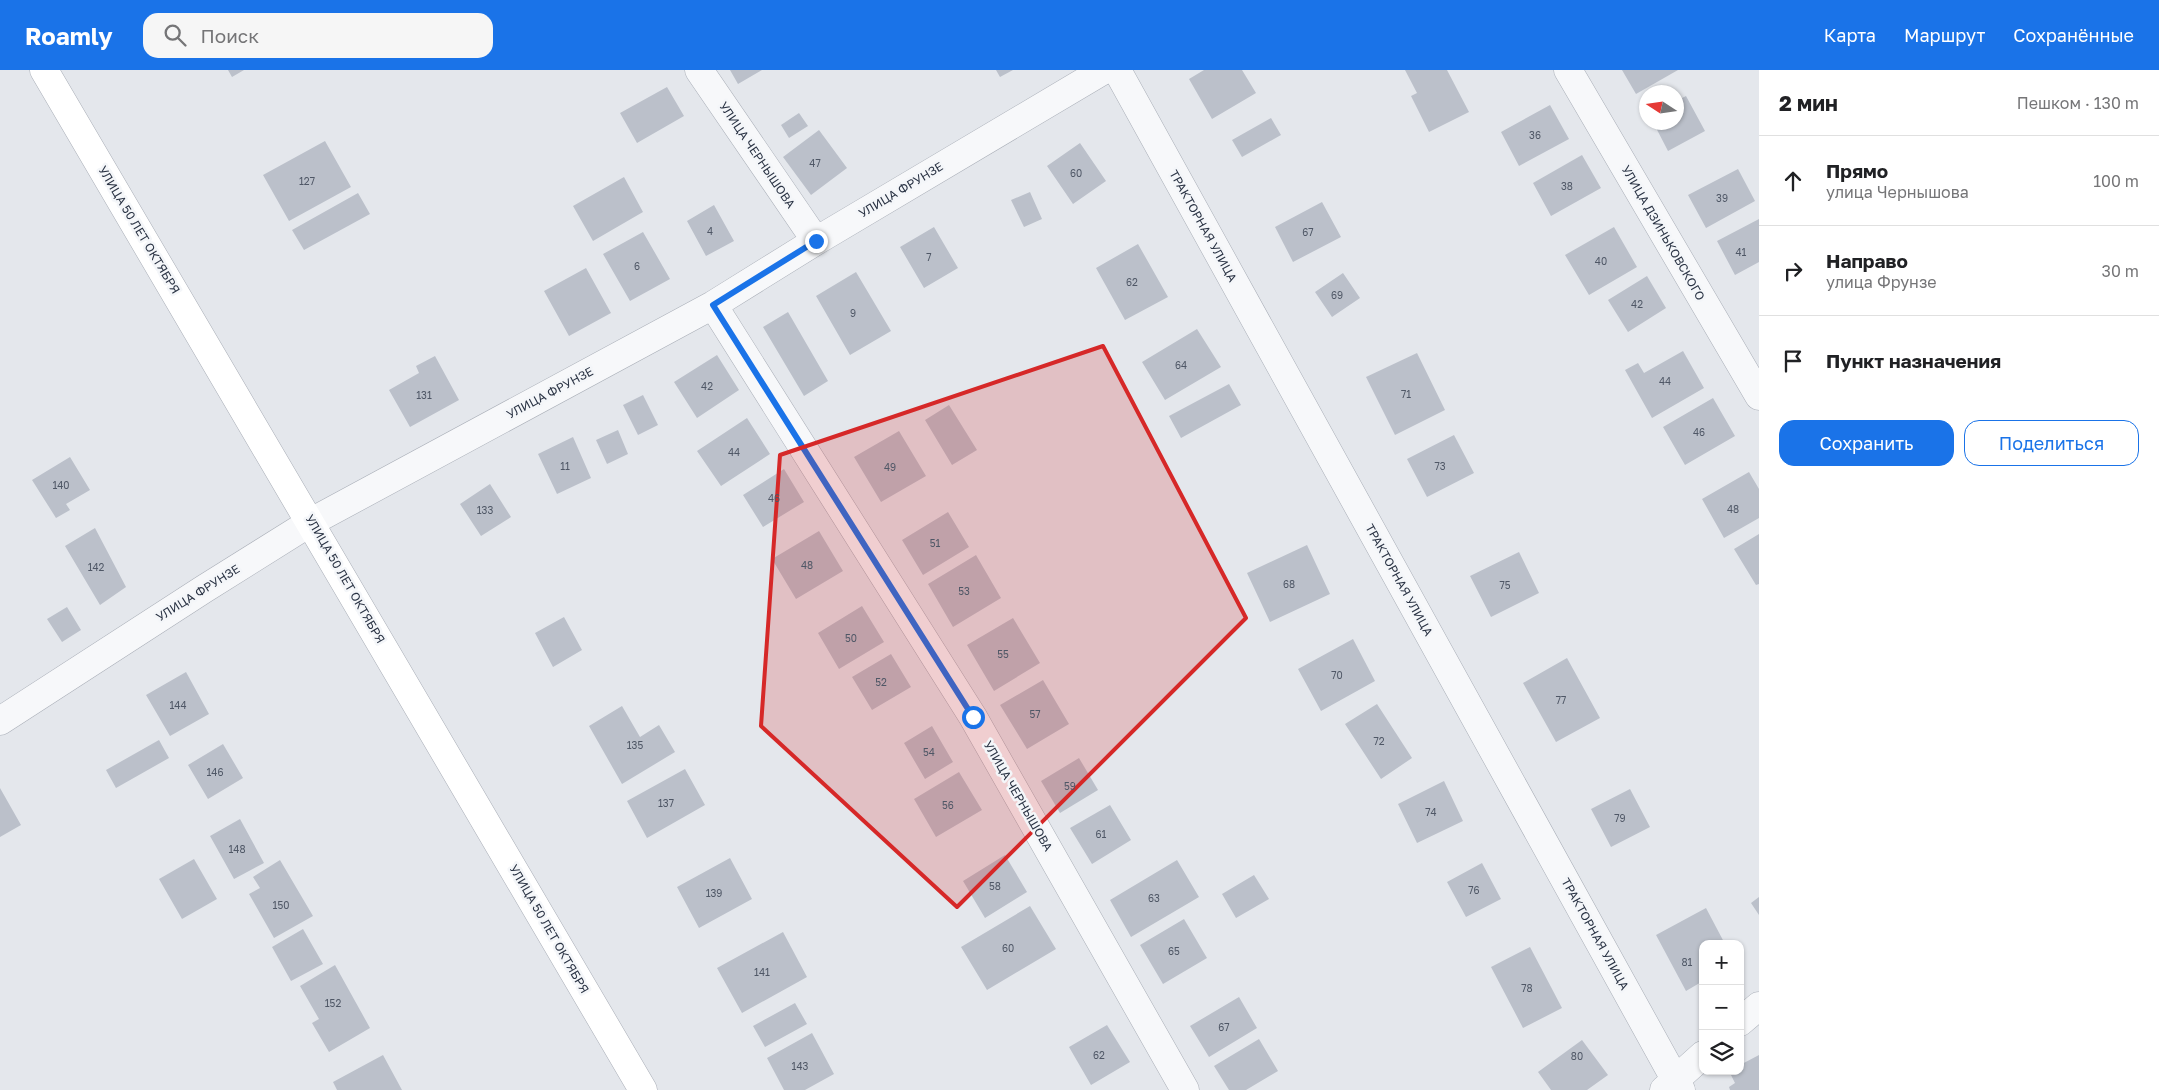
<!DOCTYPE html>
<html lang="ru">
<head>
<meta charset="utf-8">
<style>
  body { margin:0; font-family:"Golos Text",sans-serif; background:#f6f6f6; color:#202124 }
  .controls { position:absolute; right:15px; bottom:15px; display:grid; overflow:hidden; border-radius:10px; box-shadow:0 1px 4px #0004 }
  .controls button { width:45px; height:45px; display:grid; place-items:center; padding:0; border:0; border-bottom:1px solid #e0e0e0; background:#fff; color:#202124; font:25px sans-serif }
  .compass { position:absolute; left:1639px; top:15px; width:45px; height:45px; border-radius:50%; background:#fff; box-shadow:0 1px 4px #0004; rotate:282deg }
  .stop { position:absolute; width:15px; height:15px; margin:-11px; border:4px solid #1a73e8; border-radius:50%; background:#fff }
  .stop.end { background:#1a73e8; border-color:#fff; box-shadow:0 1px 5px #0008 }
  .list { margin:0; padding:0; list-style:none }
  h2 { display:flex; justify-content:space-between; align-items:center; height:65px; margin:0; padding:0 20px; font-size:21px }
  h2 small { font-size:16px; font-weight:400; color:#757577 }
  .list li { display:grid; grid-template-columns:32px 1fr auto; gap:15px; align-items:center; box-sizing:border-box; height:90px; padding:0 20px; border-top:1px solid #e0e0e0 }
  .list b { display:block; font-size:19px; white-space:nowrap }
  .list p { margin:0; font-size:16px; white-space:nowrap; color:#757577 }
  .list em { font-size:16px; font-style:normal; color:#757577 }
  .actions { display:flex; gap:10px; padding:15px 20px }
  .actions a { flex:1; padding:11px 0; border:1px solid #1a73e8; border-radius:15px; text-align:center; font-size:18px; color:#1a73e8 }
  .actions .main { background:#1a73e8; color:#fff }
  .icon { flex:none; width:28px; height:28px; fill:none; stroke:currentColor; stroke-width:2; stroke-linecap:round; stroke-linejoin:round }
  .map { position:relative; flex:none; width:1759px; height:1020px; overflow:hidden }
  header { display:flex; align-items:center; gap:30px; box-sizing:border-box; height:70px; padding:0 25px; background:#1a73e8; color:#fff }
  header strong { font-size:24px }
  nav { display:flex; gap:28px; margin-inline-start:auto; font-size:18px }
  .search { width:350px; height:45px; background:#f6f6f6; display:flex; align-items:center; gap:12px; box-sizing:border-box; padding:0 18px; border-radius:15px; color:#757577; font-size:19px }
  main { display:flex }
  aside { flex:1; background:#fff }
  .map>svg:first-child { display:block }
</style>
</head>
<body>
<header>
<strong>Roamly</strong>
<div class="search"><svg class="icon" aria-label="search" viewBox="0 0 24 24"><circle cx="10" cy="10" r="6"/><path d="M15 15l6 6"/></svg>Поиск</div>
<nav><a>Карта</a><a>Маршрут</a><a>Сохранённые</a></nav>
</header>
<main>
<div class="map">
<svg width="1759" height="1020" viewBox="0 0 1759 1020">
  <rect width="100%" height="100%" fill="#e4e7ec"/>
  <!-- building -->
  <path fill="#bbc0ca" d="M228 0H244L232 7Z
    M730 0H762L738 14Z
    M996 0H1013L1000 7Z
    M1204 0H1242L1256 23 1212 49 1189 9Z
    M1405 0H1447L1469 42 1429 62 1411 26 1417 23Z
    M1622 0H1678L1636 24Z
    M667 17 684 46 637 73 620 43Z
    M1686 26 1705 61 1668 81 1653 52H1676V31Z
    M1550 35 1569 69 1519 96 1501 62Z
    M799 43 808 56 789 68 781 55Z
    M1271 48 1281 65 1242 87 1232 70Z
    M819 60 847 98 811 125 783 87Z
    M325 71 351 117 289 151 263 105Z
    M1080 73 1106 111 1073 134 1047 96Z
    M1582 85 1601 118 1551 146 1533 113Z
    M1738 99 1755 131 1706 158 1688 125Z
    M624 107 643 142 593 171 573 136Z
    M1030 122 1042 149 1024 157 1011 130Z
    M358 123 370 144 304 180 292 160Z
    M1322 132 1341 167 1293 192 1275 157Z
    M714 135 734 171 706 186 687 151Z
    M1759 149V192L1735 205 1717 171Z
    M934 157 958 198 924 218 900 177Z
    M1614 157 1637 197 1589 225 1565 185Z
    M643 162 670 209 630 231 603 184Z
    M1138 174 1168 227 1125 250 1096 198Z
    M586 198 611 243 569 266 544 221Z
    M856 202 891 261 850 285 816 226Z
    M1343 203 1360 228 1332 247 1315 222Z
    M1647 206 1666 238 1628 262 1608 230Z
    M788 242 828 311 804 326 763 257Z
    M1197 259 1221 297 1165 330 1142 292Z
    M1683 281 1704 318 1652 348 1625 300 1638 293 1644 303Z
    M1417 283 1445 340 1395 365 1366 307Z
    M717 285 739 320 697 348 674 312Z
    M435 286 459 330 410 357 389 320 419 303 416 296Z
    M1229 314 1241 335 1181 368 1169 346Z
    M643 325 658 355 638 365 623 335Z
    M1713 328 1735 366 1685 395 1663 357Z
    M949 335 977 380 952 395 925 350Z
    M747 348 770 384 721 416 697 381Z
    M618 360 628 384 607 394 596 370Z
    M899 361 926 406 881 432 854 387Z
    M1454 365 1474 403 1427 427 1407 389Z
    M573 367 591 408 557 424 538 384Z
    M70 387 90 420 66 434 70 440 56 448 32 410Z
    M784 399 804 432 763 457 743 425Z
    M1749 402 1759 419V448L1724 468 1702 429Z
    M490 414 511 447 481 466 460 434Z
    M948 442 969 477 923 505 902 470Z
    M95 458 126 517 100 535 65 476Z
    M819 461 843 501 796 529 772 489Z
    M1759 464V514L1756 515 1734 479Z
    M1307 475 1330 524 1270 552 1247 503Z
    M1519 482 1539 523 1491 547 1470 506Z
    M976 485 1001 528 953 557 928 514Z
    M862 536 884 572 839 599 818 563Z
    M67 537 81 560 62 572 47 549Z
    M564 547 582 580 553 597 535 563Z
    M1013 548 1040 593 994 621 967 575Z
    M1353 569 1375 611 1321 641 1298 599Z
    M891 584 911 617 872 640 852 607Z
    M1567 588 1600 648 1556 672 1523 613Z
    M186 602 209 644 170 666 146 625Z
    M1043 610 1069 654 1027 679 1000 635Z
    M1377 634 1412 688 1381 709 1345 654Z
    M622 636 640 667 659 655 675 682 622 714 589 656Z
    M932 656 953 692 925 709 904 673Z
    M159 670 169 688 116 718 106 700Z
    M223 674 243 708 208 729 188 695Z
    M1079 688 1098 720 1060 743 1041 711Z
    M685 699 705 735 647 768 627 731Z
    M959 702 982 740 936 767 914 729Z
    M1444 711 1463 751 1417 773 1398 734Z
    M0 718 21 755 0 767Z
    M1630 719 1650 757 1611 777 1591 739Z
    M1110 735 1131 770 1092 794 1070 758Z
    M240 749 264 793 234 809 210 766Z
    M1005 785 1027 822 985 848 963 811Z
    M730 788 752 829 699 858 677 817Z
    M194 789 217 829 182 849 159 809Z
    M280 790 313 846 274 868 249 824 260 818 253 807Z
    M1177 790 1199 827 1131 867 1110 830Z
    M1482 793 1501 829 1466 847 1447 812Z
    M1254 805 1269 829 1236 848 1222 824Z
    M1759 827V845L1751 833Z
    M1030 836 1056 879 987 920 961 877Z
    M1706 838 1725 874H1703V911L1686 921 1656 865Z
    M1184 849 1207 888 1163 914 1140 875Z
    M303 859 323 894 291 911 272 877Z
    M783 862 807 907 742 943 717 898Z
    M1530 877 1562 938 1523 958 1491 897Z
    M335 895 370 958 329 982 312 953 319 949 300 916Z
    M1239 927 1257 958 1209 987 1190 956Z
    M795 933 807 954 765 977 753 956Z
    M1107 955 1130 992 1091 1015 1069 977Z
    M812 963 834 1004 805 1020H784L767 988Z
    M1259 969 1278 1001 1246 1020H1229L1214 996Z
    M1582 970 1608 1005 1587 1020H1551L1538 1002Z
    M383 985 402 1020H337L333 1012Z
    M1759 985V1020H1730L1729 1017 1735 1013 1729 1001H1740V995Z"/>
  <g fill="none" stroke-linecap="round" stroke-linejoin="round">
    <defs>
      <path id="minor" d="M699 0 816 171
        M1117 0 1681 1020
        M1568 0 1759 326
        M713 235 973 647 1185 1020
        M0 651 204 519 311 452 713 235 816 171 1104 0
        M1740 952 1759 936
        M1664 1020 1703 985"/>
      <path id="secondary" d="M44 0 643 1020"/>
    </defs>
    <!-- minor casing -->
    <use href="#minor" stroke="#a9aeb7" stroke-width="29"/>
    <!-- secondary casing -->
    <use href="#secondary" stroke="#a9aeb7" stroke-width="29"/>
    <!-- minor -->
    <use href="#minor" stroke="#f7f8fa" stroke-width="28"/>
    <!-- secondary -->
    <use href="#secondary" stroke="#fff" stroke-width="28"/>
  </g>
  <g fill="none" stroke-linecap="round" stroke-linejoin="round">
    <!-- route -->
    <path stroke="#1a73e8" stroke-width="6" d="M816 171 713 235 973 647"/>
  </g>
  <!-- marked area -->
  <path fill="#d62828" fill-opacity="0.2" stroke="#d62828" stroke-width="4" stroke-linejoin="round" d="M1103 276 1246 548 957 837 761 656 780 385Z"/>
  <g text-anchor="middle" stroke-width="5" stroke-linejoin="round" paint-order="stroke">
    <!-- number labels -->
    <g font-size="10" fill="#4f5766">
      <text x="1535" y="69">36</text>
      <text x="815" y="97">47</text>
      <text x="1076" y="107">60</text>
      <text x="307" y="115">127</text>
      <text x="1567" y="120">38</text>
      <text x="1722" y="132">39</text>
      <text x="710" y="165">4</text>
      <text x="1308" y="166">67</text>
      <text x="1741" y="186">41</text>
      <text x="929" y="191">7</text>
      <text x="1601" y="195">40</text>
      <text x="637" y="200">6</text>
      <text x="1132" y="216">62</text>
      <text x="1337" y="229">69</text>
      <text x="1637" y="238">42</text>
      <text x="853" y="247">9</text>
      <text x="1181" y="299">64</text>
      <text x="1665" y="315">44</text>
      <text x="707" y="320">42</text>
      <text x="1406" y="328">71</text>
      <text x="424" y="329">131</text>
      <text x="1699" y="366">46</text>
      <text x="734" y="386">44</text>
      <text x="565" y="400">11</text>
      <text x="1440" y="400">73</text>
      <text x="890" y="401">49</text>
      <text x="61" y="419">140</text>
      <text x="774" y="432">46</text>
      <text x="1733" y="443">48</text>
      <text x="485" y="444">133</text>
      <text x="935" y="477">51</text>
      <text x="807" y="499">48</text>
      <text x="96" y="501">142</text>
      <text x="1289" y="518">68</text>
      <text x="1505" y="519">75</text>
      <text x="964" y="525">53</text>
      <text x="851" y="572">50</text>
      <text x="1003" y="588">55</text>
      <text x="1337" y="609">70</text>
      <text x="881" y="616">52</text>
      <text x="1561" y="634">77</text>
      <text x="178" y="639">144</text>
      <text x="1035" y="648">57</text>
      <text x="1379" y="675">72</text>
      <text x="635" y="679">135</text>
      <text x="929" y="686">54</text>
      <text x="215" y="706">146</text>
      <text x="1070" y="720">59</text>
      <text x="666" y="737">137</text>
      <text x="948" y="739">56</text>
      <text x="1431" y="746">74</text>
      <text x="1620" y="752">79</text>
      <text x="1101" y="768">61</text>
      <text x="237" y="783">148</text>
      <text x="995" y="820">58</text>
      <text x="1474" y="824">76</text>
      <text x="714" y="827">139</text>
      <text x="1154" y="832">63</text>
      <text x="281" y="839">150</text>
      <text x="1008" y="882">60</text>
      <text x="1174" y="885">65</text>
      <text x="1687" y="896">81</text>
      <text x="762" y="906">141</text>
      <text x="1527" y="922">78</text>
      <text x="333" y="937">152</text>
      <text x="1224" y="961">67</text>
      <text x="1099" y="989">62</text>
      <text x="1577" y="990">80</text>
      <text x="800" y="1000">143</text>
    </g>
    <!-- street labels -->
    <g font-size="12" fill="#2b3445" stroke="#f4f6f9">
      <text transform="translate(757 85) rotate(56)" y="4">УЛИЦА ЧЕРНЫШОВА</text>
      <text transform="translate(901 120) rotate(-31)" y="4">УЛИЦА ФРУНЗЕ</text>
      <text transform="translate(1203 156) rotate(61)" y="4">ТРАКТОРНАЯ УЛИЦА</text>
      <text transform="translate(139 160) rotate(59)" y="4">УЛИЦА 50 ЛЕТ ОКТЯБРЯ</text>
      <text transform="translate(1663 163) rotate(60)" y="4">УЛИЦА ДЗИНЬКОВСКОГО</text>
      <text transform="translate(550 323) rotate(-28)" y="4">УЛИЦА ФРУНЗЕ</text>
      <text transform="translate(345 509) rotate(60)" y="4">УЛИЦА 50 ЛЕТ ОКТЯБРЯ</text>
      <text transform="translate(1399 510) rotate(61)" y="4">ТРАКТОРНАЯ УЛИЦА</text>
      <text transform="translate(198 523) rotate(-32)" y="4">УЛИЦА ФРУНЗЕ</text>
      <text transform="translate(1018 726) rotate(60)" y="4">УЛИЦА ЧЕРНЫШОВА</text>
      <text transform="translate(549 859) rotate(60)" y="4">УЛИЦА 50 ЛЕТ ОКТЯБРЯ</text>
      <text transform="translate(1595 864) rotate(61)" y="4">ТРАКТОРНАЯ УЛИЦА</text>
    </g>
  </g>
</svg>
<div class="controls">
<button>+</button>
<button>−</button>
<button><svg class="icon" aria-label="layers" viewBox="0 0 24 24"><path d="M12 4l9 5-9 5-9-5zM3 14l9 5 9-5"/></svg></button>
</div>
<svg class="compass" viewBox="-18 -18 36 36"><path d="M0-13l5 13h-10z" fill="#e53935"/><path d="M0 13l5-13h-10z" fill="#757577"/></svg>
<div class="stop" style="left:973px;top:647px"></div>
<div class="stop end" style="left:816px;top:171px"></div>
</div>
<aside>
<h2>2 мин<small>Пешком · 130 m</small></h2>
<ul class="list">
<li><svg class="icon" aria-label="ahead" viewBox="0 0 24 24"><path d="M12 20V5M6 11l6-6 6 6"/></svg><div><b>Прямо</b><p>улица Чернышова</p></div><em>100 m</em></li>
<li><svg class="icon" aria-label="right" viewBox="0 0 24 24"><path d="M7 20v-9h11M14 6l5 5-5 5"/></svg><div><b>Направо</b><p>улица Фрунзе</p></div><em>30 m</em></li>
<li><svg class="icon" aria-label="arrive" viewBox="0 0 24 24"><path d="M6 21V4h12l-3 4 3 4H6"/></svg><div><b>Пункт назначения</b></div></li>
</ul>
<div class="actions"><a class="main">Сохранить</a><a>Поделиться</a></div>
</aside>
</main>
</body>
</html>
